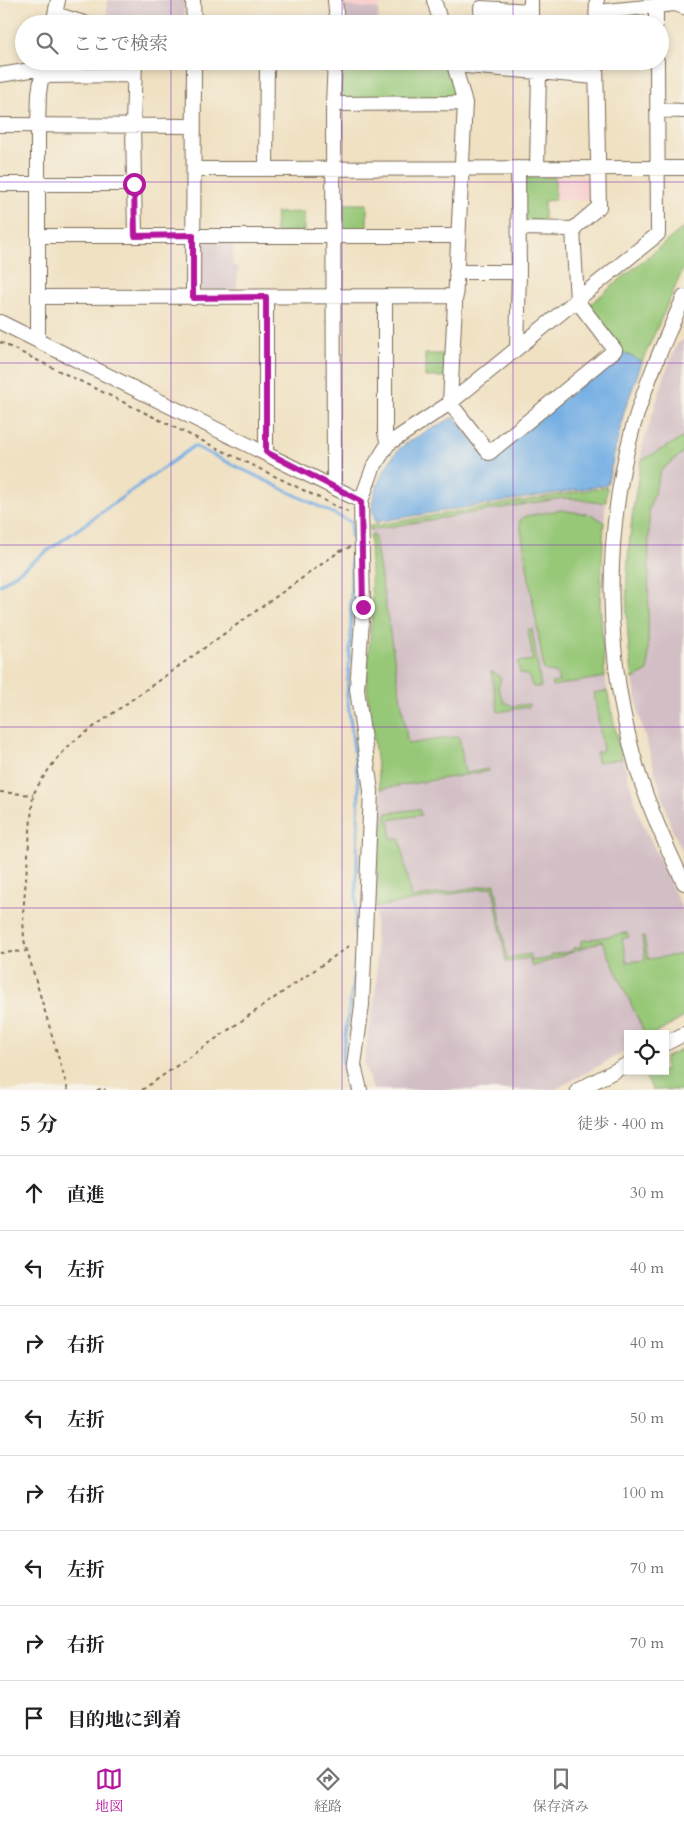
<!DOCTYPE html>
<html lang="ja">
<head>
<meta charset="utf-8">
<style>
  body { margin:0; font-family:Cardo,"Noto Serif JP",serif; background:#f6f6f6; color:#202124 }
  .controls { position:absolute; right:15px; bottom:15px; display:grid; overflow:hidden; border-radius:0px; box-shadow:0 2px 8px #0003 }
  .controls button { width:45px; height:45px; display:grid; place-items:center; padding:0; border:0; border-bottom:1px solid #e0e0e0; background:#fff; color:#202124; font:25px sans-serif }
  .stop { position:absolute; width:15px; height:15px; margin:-11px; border:4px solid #b5179e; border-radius:50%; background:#fff }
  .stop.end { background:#b5179e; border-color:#fff; box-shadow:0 1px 5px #0008 }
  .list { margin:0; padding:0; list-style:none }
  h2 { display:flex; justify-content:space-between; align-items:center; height:65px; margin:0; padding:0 20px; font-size:21px }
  h2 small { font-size:16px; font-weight:400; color:#757577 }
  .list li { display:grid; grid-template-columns:32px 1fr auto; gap:15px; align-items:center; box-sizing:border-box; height:75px; padding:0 20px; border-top:1px solid #e0e0e0 }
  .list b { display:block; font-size:19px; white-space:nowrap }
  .list em { font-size:16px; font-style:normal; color:#757577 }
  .icon { flex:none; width:28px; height:28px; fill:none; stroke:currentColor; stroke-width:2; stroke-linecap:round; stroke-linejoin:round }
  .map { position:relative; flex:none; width:684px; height:1090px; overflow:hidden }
  .search { position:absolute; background:#fff; box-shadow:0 2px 8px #0003; left:15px; right:15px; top:15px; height:55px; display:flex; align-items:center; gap:12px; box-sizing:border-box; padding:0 18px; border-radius:28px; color:#757577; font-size:19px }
  .sheet { height:665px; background:#fff }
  nav { display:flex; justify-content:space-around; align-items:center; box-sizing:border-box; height:70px; border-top:1px solid #e0e0e0; background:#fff; font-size:14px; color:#757577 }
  nav a { display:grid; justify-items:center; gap:2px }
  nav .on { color:#b5179e }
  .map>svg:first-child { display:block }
</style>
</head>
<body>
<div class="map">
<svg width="684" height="1090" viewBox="0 0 684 1090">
  <rect width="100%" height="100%" fill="#f7f3e8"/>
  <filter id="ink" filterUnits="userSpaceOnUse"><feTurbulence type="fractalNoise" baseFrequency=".02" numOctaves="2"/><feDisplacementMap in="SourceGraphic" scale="10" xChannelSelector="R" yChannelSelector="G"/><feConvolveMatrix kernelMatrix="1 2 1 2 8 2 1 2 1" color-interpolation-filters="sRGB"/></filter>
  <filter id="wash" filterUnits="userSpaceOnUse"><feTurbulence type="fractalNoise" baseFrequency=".0096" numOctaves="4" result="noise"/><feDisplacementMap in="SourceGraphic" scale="20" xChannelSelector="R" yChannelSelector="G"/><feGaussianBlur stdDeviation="1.12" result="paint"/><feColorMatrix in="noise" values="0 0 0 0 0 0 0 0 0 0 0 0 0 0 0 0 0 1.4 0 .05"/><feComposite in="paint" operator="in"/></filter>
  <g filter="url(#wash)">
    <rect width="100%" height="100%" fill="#f0e1c2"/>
    <!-- built -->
    <path fill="#f7d0cf" d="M340 0H380L379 9 340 6Z
      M555 177H589L593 182V199L555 200Z"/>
    <!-- industrial -->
    <path fill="#d2bec5" d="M107 0H184V24H107Z
      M340 6 379 9 378 24H342Z
      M233 239V266H238L237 294 203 293 198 289V243Z
      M684 340V854L671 827 639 716 628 646 626 592 632 508 643 444 668 366 677 344Z
      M607 487 600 577 605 677 619 746 639 815 684 913V1018L657 1034H628V1050L554 1090H373L364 1064 377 980 375 933 381 803 380 780 366 679 373 596 370 526Z"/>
    <!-- green -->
    <path fill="#97c878" stroke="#69794b" d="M339 61H447L457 95 450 100 342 102 337 93Z
      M526 177H555V200L544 201V225H525L522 180Z
      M338 204H367V232H342L338 228Z
      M304 212V232H275L276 213Z
      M684 227V267L642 362 622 352 588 309V306Z
      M425 354H448L447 377H425Z
      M684 437V452L661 470 649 510 648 671 633 679C621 605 627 533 642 460Z
      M607 487 606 501 601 503 570 498 556 499 370 530V526Z
      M561 510 593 515 604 522 600 605 605 677 552 686 551 683 559 682 557 674 544 670 520 523V520L526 516Z
      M374 534 408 744 459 736 465 773 488 769 489 771 380 789 366 679 372 616 370 535Z
      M532 629 541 687H533L528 676 520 673 518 662 533 660 528 630Z
      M491 671 501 678 498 688 504 702 513 706 529 704V707L498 712Z
      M607 691 622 759 597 762 596 752 603 751 594 693Z
      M419 809 421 815 389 820 392 839H400L411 898 495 884 507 958 530 954 531 961 551 958V955L573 951V948L581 947V941L627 933 629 937 622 939 627 962 645 960 642 937H644L648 959 684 954V1017L655 1034H645L602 941 532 967 529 958 506 962 493 887 376 907 380 824H385L386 813Z
      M684 1048V1090H653L642 1071H665V1058Z"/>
    <!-- water -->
    <path fill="#73aee4" stroke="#576c81" d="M622 352 642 362 624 412 607 485 375 522C375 517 372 511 372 506 373 489 389 456 404 445 419 434 436 428 451 418H455L488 460Z"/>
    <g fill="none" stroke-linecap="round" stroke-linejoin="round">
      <!-- stream -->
      <path stroke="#73aee4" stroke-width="3" d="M351 555V632L347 695 359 789 355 933
        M0 585 194 446 351 522V538
        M347 1090 342 1057 358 947"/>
    </g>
  </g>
  <g filter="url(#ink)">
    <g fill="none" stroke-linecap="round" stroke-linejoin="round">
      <defs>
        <path id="minor" d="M193 0 194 24
          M335 0 337 24
          M434 0 441 24
          M656 7V24
          M531 11V24
          M597 12 675 4 684 7
          M55 14 87 24
          M53 24 58 0
          M482 24 481 8 531 11V0
          M596 24 597 0
          M135 61 133 125 135 236H457
          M453 61 465 103 450 403 489 453 615 350 577 301 573 229 599 207 596 61
          M454 65 596 77
          M0 75 43 68
          M42 76 134 75
          M333 104 465 103
          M657 110 684 111
          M0 125 194 126
          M537 168 539 73
          M194 169 684 168
          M266 169 267 61
          M0 184H134
          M519 228 573 229
          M39 236H135
          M456 272H519
          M385 296V433L388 444
          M39 297 456 296
          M684 297C665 340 646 382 633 427 602 539 605 665 639 775 651 812 667 848 684 883
          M193 298 194 61
          M0 322 361 501
          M38 339V125L39 93 44 61
          M517 348 519 272 518 168
          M266 452V297
          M334 486 333 104 335 61
          M665 1044 684 1034
          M360 1090 354 1065 362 1005 371 791 357 689 363 607 361 501 373 468 388 444 450 403 658 234 657 61
          M578 1090 628 1064"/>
      </defs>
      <!-- minor casing -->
      <use href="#minor" stroke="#7a6a57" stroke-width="16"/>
      <!-- path -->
      <path stroke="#7a6a57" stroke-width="2" stroke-dasharray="4 4" stroke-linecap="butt" d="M0 342 348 512
        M0 792 33 795
        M0 953 26 951
        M68 1090 24 940 23 914 33 795C43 775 58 756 74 741L340 551 350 547
        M97 1090 104 1088 105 1090
        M142 1090 352 944"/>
      <!-- minor -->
      <use href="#minor" stroke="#fff" stroke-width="14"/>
    </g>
  </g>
  <g fill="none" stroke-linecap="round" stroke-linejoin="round" filter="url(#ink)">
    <!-- route -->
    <path stroke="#b5179e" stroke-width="6" d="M134 184 135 236 193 235V298L266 297V452L361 501 363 607"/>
  </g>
  <!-- grid -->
  <path fill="none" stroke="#7b2cbf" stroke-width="1" stroke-opacity="0.55" d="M171 0V24M342 0V24M513 0V24M171 61V1090M342 61V1090M513 61V1090M0 182H684M0 363H684M0 545H684M0 727H684M0 908H684"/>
</svg>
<div class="controls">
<button><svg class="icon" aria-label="locate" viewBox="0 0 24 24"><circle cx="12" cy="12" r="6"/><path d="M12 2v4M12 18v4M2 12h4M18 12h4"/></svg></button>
</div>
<div class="stop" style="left:134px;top:184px"></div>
<div class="stop end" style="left:363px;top:607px"></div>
<div class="search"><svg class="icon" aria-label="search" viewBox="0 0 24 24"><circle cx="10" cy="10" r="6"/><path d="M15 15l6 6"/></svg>ここで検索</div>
</div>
<section class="sheet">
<h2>5 分<small>徒歩 · 400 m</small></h2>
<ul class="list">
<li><svg class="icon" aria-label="ahead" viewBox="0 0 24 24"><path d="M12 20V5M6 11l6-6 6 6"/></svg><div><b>直進</b></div><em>30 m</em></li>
<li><svg class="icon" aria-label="left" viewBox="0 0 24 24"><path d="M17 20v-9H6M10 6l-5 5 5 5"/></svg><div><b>左折</b></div><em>40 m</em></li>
<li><svg class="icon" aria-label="right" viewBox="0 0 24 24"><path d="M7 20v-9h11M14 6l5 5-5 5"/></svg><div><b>右折</b></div><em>40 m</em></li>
<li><svg class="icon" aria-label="left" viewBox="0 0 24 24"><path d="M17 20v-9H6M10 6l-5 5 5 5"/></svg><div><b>左折</b></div><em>50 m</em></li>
<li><svg class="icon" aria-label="right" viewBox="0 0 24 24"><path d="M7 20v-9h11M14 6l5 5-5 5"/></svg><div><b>右折</b></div><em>100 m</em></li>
<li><svg class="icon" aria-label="left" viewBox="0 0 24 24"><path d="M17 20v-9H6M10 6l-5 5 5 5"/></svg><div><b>左折</b></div><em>70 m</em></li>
<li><svg class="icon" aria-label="right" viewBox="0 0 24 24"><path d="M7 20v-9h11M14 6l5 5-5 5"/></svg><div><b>右折</b></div><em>70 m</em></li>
<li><svg class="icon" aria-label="arrive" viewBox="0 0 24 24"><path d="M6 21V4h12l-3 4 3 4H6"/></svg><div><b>目的地に到着</b></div></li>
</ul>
</section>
<nav>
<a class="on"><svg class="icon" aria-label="map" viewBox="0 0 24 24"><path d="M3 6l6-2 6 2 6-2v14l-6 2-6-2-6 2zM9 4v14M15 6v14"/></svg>地図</a>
<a><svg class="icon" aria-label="directions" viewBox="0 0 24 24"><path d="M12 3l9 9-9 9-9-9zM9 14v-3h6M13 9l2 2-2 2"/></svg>経路</a>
<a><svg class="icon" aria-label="saved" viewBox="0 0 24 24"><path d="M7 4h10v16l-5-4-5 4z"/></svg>保存済み</a>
</nav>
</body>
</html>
